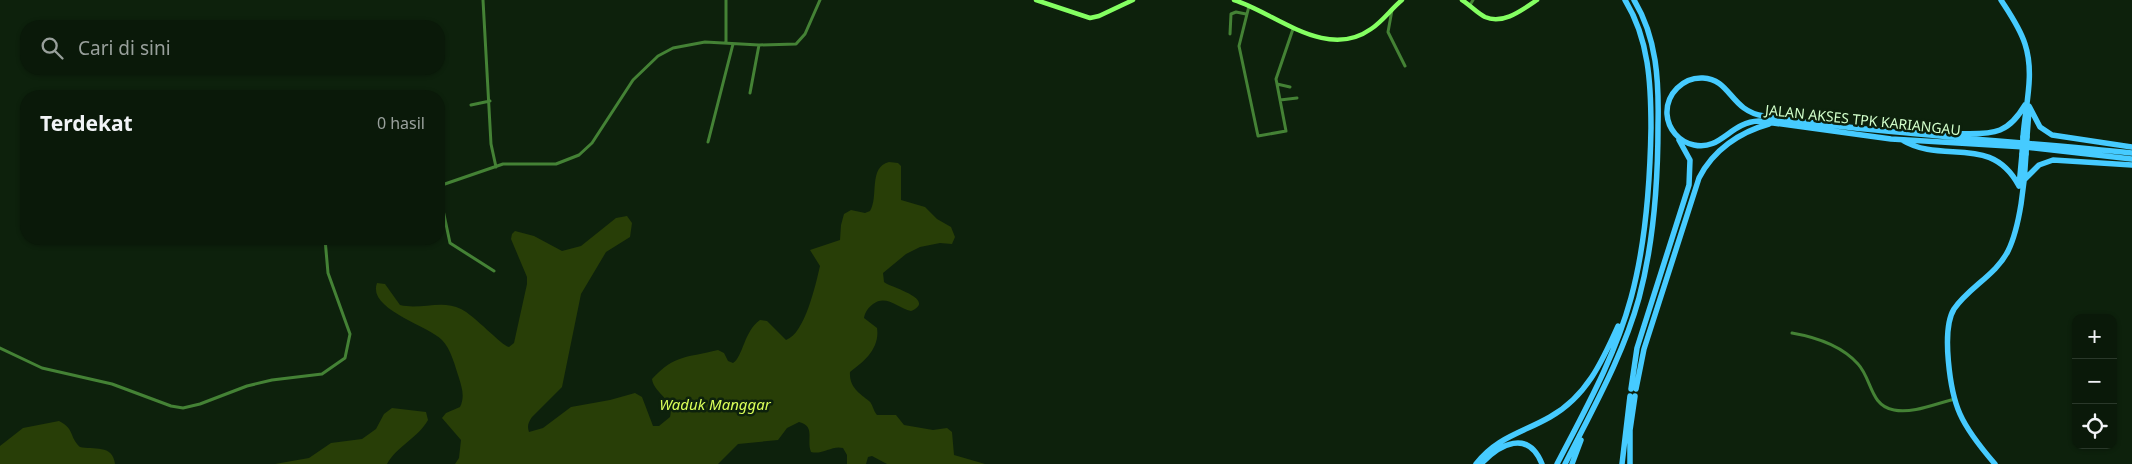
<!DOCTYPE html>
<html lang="id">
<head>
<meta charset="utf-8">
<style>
  body { margin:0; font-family:"Noto Sans",sans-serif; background:#182617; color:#f1f3f6 }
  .controls { position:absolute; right:15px; bottom:15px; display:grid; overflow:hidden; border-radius:10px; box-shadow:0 1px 4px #0004 }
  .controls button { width:45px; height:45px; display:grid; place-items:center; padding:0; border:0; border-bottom:1px solid #2a382a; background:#0a1909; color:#f1f3f6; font:25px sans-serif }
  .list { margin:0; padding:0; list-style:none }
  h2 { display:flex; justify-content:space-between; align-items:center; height:65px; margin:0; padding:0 20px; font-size:21px }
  h2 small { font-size:16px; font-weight:400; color:#99a09c }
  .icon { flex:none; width:28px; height:28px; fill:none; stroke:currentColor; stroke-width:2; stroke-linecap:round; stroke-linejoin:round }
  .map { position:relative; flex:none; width:2132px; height:464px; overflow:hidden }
  .search { position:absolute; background:#0a1909; box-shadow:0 1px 4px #0004; left:20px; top:20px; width:425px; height:55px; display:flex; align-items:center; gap:12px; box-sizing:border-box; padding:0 18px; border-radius:20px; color:#99a09c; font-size:19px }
  .panel { position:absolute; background:#0a1909; box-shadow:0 1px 4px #0004; left:20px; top:90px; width:425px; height:155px; border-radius:20px }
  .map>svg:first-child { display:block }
</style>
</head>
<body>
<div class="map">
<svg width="2132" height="464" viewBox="0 0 2132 464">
  <rect width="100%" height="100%" fill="#0d210c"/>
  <!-- water -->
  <path fill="#283e07" d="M889 162 898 163 901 166V200L925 207 937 219 951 227 955 237 952 244 940 243 920 247 906 254 883 273 884 282C889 287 938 299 911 311 898 308 886 294 873 304 868 308 865 312 864 318L877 328C880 348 865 361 850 372 849 387 859 393 869 401 873 404 873 411 877 415H896L904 425 933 430 947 428 952 432 954 455 985 464H887L872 456 868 457 866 464H847V455L843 448C832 445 823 455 811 452 806 440 816 426 799 422L787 428 778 440 738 444 718 464H455L459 458 461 440 442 418 446 413 460 407C465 397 462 388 459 378 455 366 451 349 442 340 427 325 367 309 377 283L385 284 400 305C421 310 442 299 461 309 474 315 502 346 509 347L514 343 527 284V277L511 239 512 234 515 231 534 236 562 251 581 246 616 218 627 216 632 223 630 237 606 252 581 294 562 387 532 417C528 423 527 426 529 432L543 428 571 407 610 400 635 393 642 397 653 426H659L670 417C675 399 654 394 652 379 675 354 687 358 718 350L724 353 728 361 733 363C743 357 744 331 760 320L767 321 786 340C805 334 816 283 820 266L810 250 840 240 841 225 844 214 851 210 865 213 870 211C879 197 868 167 889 162Z
    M392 408 426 412 428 420C418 438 397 446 387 464H275L309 458 331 443 362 439 376 429 384 414Z
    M59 421C75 429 69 437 80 447 93 450 113 444 115 464H0V446L23 428Z"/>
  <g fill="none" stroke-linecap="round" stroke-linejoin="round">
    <!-- street -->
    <path stroke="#448235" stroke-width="3" d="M483 0 491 144 496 167
      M1470 5 1473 0
      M1249 6 1239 46 1258 136 1286 131 1276 79 1293 29
      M1392 10 1388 32 1405 66
      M1230 34 1231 14 1236 12 1246 14
      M726 43V0
      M1277 84 1290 87
      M750 93 759 45
      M1280 100 1297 98
      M471 105 490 101
      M708 142 733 44
      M439 186 503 164H556L579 155 592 143 633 80 658 56 673 48 705 42 759 45 796 44 805 34 820 0
      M439 191 450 243 494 271
      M1792 333C1815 337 1842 346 1858 364 1872 379 1870 406 1894 410 1913 414 1937 403 1955 399
      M0 348 42 368 112 384 171 406 183 408 200 404 247 386 272 380 322 374 345 358 350 334 328 273 325 239"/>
    <!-- secondary -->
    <path stroke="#84ff62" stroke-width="4.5" d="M1036 0 1090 18 1099 16 1133 0
      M1234 0C1276 13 1326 61 1371 29 1383 21 1391 9 1402 0
      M1462 0C1470 5 1477 13 1485 17 1503 25 1522 10 1537 0"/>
    <!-- highway -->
    <path stroke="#46cbff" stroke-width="5.5" d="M2001 0C2010 14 2020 28 2025 44 2035 74 2025 107 2023 137
      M2029 106 2040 127 2052 135 2132 147
      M1905 130C1929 131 1980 138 2000 130 2012 125 2019 115 2025 105
      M2027 137 2029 110
      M1902 140C1943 165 1991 133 2019 186
      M2132 153C2009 140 1886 135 1764 116 1730 111 1731 79 1703 78 1683 77 1666 94 1667 114 1668 129 1679 142 1694 145 1721 151 1730 122 1759 121L1891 139 2025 147 2132 159
      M2025 179 2039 165 2053 160 2132 165
      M2019 186 2022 154
      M1631 389 1637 348 1689 185 1690 160 1679 140
      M1636 389 1644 349 1699 178C1713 150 1740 132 1769 124
      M1476 464C1497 437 1522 433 1550 417 1586 397 1602 362 1618 326
      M1481 464C1500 444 1528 429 1542 464
      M1557 464C1585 410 1615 357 1631 298 1646 243 1650 185 1651 128 1651 84 1649 39 1625 0
      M1565 464C1592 410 1623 356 1639 298 1654 242 1658 183 1658 125 1659 81 1657 38 1634 0
      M1572 464 1581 440
      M1622 464 1630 396
      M1630 464V430L1635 396
      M1995 464C1982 449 1968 432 1960 414 1950 392 1941 330 1954 309 1969 287 1996 275 2008 251 2020 227 2025 181 2026 154"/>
    <!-- highway-bridge -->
    <path stroke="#46cbff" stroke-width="5.5" d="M2022 154 2023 137
      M2026 154 2027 137"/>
  </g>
  <g text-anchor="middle" stroke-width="5" stroke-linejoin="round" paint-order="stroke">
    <!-- street labels -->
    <g font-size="14" fill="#d2ffcb" stroke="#0d210c">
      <text transform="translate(1863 120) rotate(6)" y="5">JALAN AKSES TPK KARIANGAU</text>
    </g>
    <!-- water labels -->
    <g font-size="15" font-style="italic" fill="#daff59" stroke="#0d210c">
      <text x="715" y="410">Waduk Manggar</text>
    </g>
  </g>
</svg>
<div class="controls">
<button>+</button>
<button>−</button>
<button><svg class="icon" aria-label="locate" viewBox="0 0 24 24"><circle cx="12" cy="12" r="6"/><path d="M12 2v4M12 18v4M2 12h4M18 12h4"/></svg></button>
</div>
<div class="search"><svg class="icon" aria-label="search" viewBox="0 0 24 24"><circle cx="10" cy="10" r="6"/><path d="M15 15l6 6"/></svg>Cari di sini</div>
<section class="panel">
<h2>Terdekat<small>0 hasil</small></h2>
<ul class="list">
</ul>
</section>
</div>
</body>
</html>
